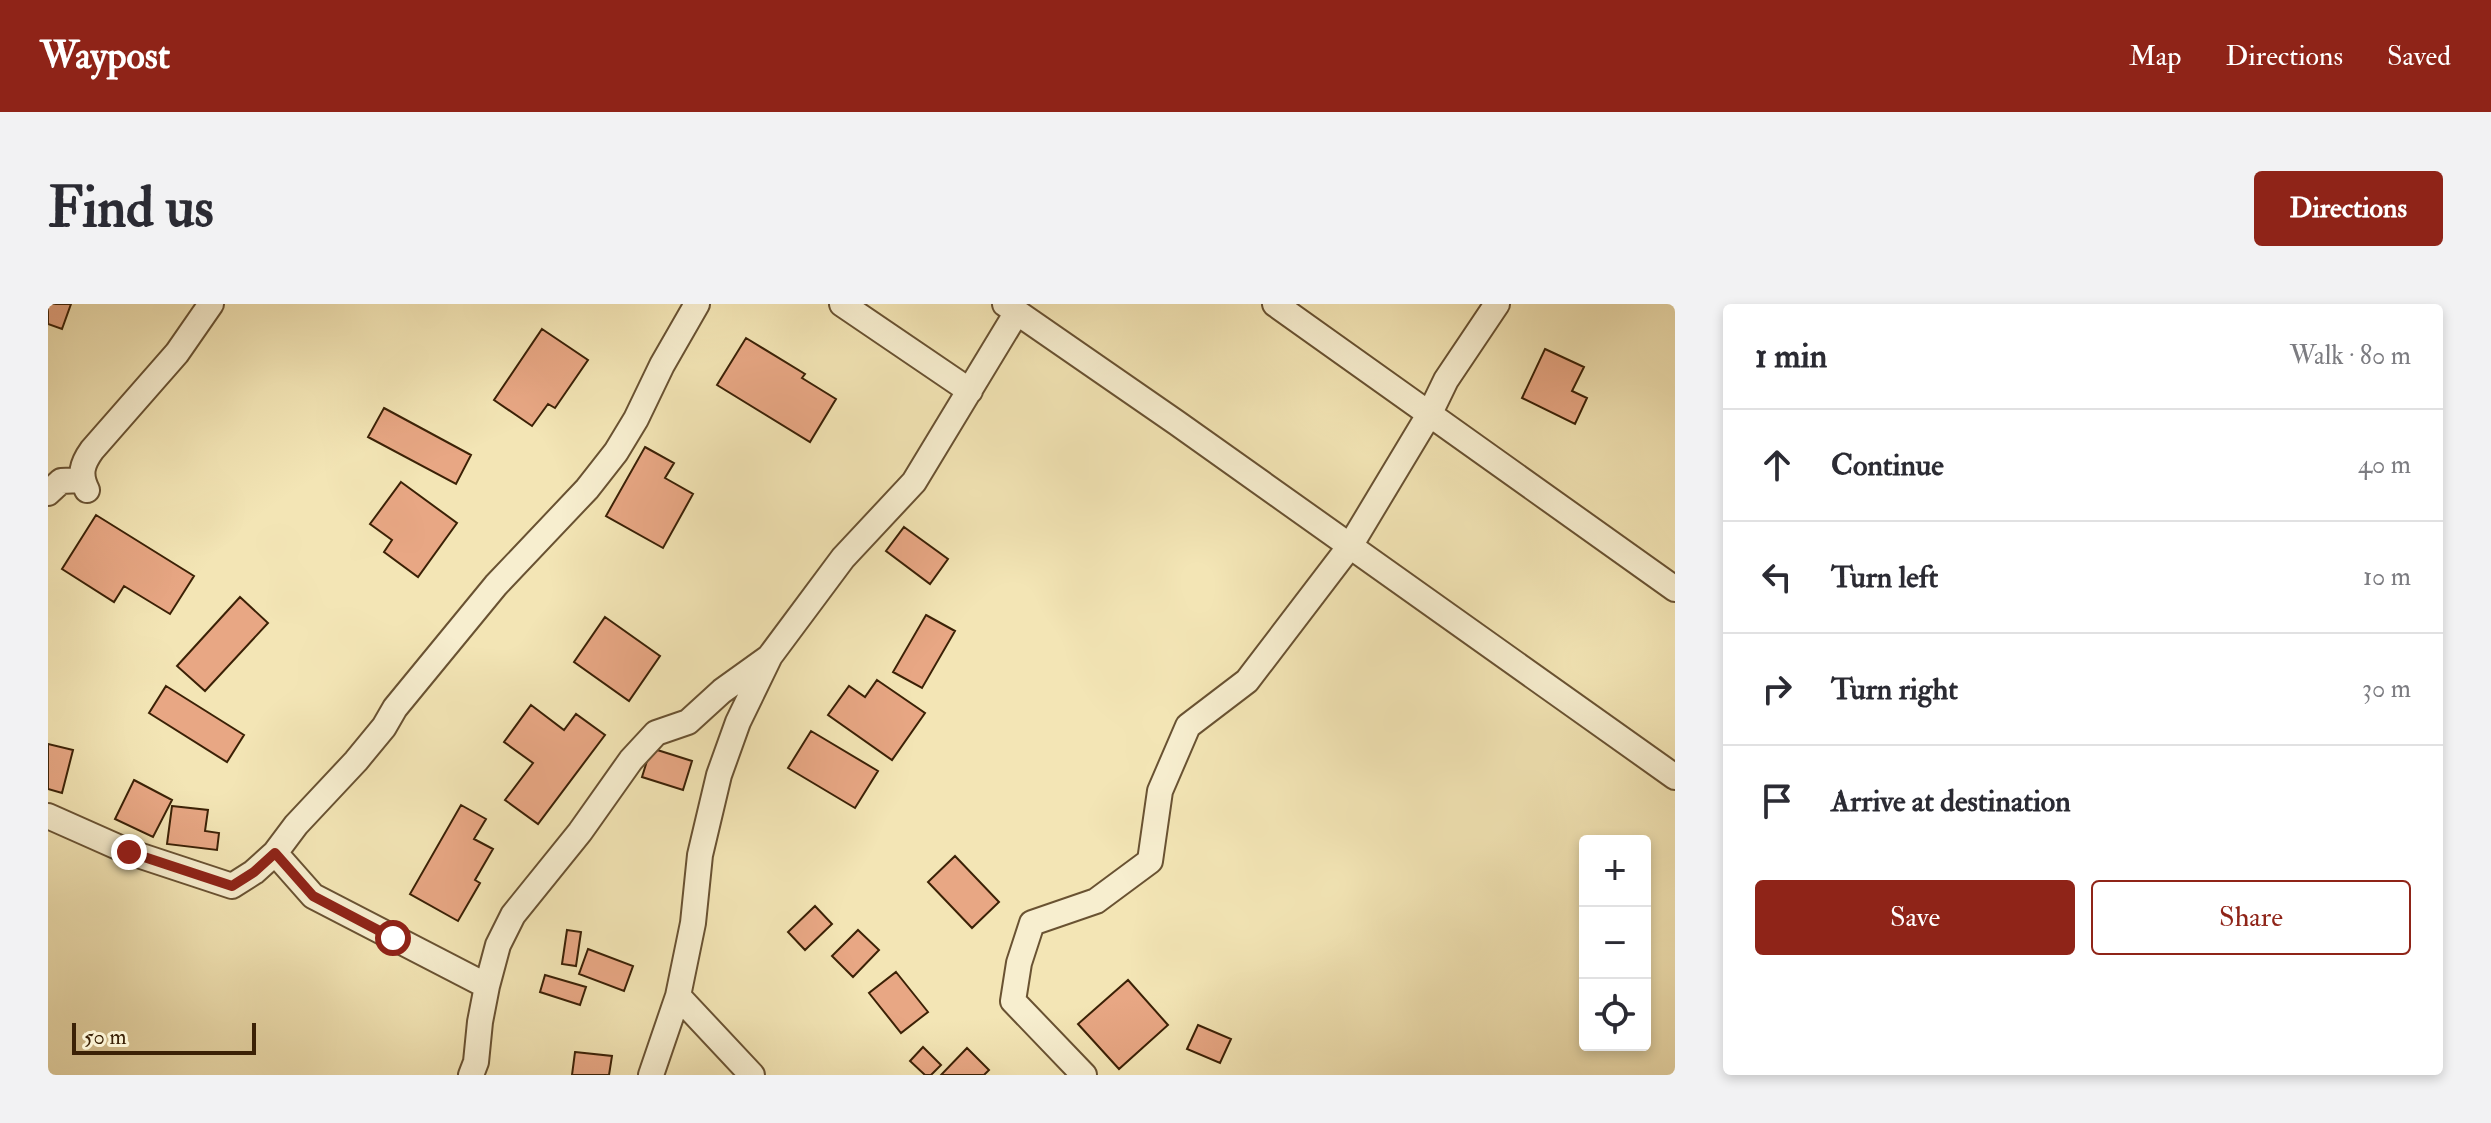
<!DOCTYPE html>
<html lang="en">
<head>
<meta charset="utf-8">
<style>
  body { margin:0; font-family:"IM FELL Double Pica",serif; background:#f2f2f3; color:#2b2b33 }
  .controls { position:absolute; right:24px; bottom:24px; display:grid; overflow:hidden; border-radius:8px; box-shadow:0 4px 12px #0003 }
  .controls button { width:72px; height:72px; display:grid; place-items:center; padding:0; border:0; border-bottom:2px solid #e1e1e2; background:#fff; color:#2b2b33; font:40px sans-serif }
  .scale { position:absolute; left:24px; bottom:20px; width:184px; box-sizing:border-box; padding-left:8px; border:4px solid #3b2106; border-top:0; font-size:22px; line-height:28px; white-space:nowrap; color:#3b2106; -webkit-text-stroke:6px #f7eecf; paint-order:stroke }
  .stop { position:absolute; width:24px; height:24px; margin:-18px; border:6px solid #8f2418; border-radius:50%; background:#fff }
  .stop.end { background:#8f2418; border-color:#fff; box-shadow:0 2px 8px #0008 }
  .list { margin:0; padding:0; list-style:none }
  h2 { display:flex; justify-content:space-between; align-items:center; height:104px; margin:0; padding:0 32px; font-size:34px }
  h2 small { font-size:26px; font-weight:400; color:#7c7c81 }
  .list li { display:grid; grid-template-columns:52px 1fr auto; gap:24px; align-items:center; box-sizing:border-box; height:112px; padding:0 32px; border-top:2px solid #e1e1e2 }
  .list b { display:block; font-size:30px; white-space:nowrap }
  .list em { font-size:26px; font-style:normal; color:#7c7c81 }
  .actions { display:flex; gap:16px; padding:24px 32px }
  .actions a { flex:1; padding:18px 0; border:2px solid #8f2418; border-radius:8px; text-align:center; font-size:28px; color:#8f2418 }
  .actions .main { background:#8f2418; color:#fff }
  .icon { flex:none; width:44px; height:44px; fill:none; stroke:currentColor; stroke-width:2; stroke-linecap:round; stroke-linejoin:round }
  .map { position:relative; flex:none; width:1627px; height:771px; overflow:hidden; border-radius:8px }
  header { display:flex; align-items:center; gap:48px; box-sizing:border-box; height:112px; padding:0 40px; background:#8f2418; color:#fff }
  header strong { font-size:38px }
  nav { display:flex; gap:44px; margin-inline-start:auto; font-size:28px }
  .intro { display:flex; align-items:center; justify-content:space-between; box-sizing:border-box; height:192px; padding:0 48px }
  h1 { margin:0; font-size:56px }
  .button { padding:20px 36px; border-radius:8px; background:#8f2418; color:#fff; font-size:28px; font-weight:700 }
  main { display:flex; gap:48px; padding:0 48px }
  aside { flex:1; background:#fff; border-radius:8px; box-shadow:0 4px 12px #0003 }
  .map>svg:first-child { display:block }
</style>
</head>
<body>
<header>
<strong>Waypost</strong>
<nav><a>Map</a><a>Directions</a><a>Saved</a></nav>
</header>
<div class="intro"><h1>Find us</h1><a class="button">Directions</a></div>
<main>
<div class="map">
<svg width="1627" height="771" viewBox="0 0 1627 771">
  <rect width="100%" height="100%" fill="#f3e5b5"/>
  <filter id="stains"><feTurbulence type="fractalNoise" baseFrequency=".0025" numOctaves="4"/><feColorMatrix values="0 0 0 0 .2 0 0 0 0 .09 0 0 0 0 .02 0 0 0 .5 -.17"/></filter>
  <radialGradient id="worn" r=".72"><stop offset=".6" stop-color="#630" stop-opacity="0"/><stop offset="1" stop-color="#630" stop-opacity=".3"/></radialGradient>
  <!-- building -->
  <path fill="#e8a784" stroke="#3b2106" stroke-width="2" d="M0 0H23L14 25 0 20Z
    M494 25 540 56 507 104 500 100 484 122 446 96Z
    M698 34 757 70 754 74 788 95 762 138 669 81Z
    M1497 45 1536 63 1524 87 1539 94 1527 120 1474 94Z
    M336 104 423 151 408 180 320 133Z
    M597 143 626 159 617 174 645 190 615 244 558 212Z
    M353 178 409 219 370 273 336 248 344 236 322 220Z
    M48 211 146 272 122 310 76 282 66 298 14 265Z
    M856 223 900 255 882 280 838 247Z
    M192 293 220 319 157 387 129 362Z
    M878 311 907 327 874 384 845 368Z
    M557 313 612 352 581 397 526 358Z
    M829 376 877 409 844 456 780 411 801 382 817 393Z
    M118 382 196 431 179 458 101 409Z
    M483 401 516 426 528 410 557 431 490 520 457 496 485 459 456 438Z
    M763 427 830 467 807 504 740 464Z
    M0 440 25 446 14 489 0 485Z
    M603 444 644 457 635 486 594 473Z
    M86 476 124 496 105 533 67 515Z
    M413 501 438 515 426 535 445 545 427 576 432 579 410 617 362 590Z
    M124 502 160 506 157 527 171 529 169 546 119 540Z
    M907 552 951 598 924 624 880 578Z
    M767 602 784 620 757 646 740 628Z
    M519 626 533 628 528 662 514 660Z
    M810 626 831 646 805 673 784 652Z
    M540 645 585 662 576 687 531 670Z
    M848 668 880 708 853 729 821 689Z
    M497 671 538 683 532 701 492 688Z
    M1080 676 1120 721 1071 765 1030 720Z
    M1150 721 1183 735 1172 759 1139 745Z
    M875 743 893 761 883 771H877L862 757Z
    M919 744 941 766 936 771H893Z
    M527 748 564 752 561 771H524Z"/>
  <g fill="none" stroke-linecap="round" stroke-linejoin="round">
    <defs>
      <path id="minor" d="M794 0 922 87
        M957 0 1129 119 1627 473
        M1227 0 1627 285
        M39 186C31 170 34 160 44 146L129 49 163 0
        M0 189 13 177 34 176
        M0 512 81 548 184 582 206 568 227 549 248 521 308 457 336 423 347 404 448 281 539 185 568 148 588 115 614 61 649 0
        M227 549 265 592 439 682
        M630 692 704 771
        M423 771 428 758 432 718 439 682 450 641 465 611 532 528 583 456 608 429 640 418 674 387 720 354
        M603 771 630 692 645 619 652 551 671 471 690 418 722 352 795 254 866 178 969 8
        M1036 771 965 697 971 659 984 619 1048 597 1102 557 1112 487 1140 422 1199 377 1302 242 1382 109 1398 76 1449 0"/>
    </defs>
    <!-- minor casing -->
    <use href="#minor" stroke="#695232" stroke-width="28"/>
    <!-- minor -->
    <use href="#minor" stroke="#f7eecf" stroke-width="24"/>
  </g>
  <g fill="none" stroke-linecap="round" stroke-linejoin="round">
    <!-- route -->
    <path stroke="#8f2418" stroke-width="10" d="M81 548 184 582 206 568 227 549 265 592 345 634"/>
  </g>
  <rect width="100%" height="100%" filter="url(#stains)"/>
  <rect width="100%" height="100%" fill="url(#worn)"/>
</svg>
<div class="controls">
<button>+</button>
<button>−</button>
<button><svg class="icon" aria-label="locate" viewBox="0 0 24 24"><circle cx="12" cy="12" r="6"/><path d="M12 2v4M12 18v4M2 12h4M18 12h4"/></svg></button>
</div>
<div class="scale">50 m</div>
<div class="stop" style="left:345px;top:634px"></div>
<div class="stop end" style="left:81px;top:548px"></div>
</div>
<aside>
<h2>1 min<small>Walk · 80 m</small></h2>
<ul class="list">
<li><svg class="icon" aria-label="ahead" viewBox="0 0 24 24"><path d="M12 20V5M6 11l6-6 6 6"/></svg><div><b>Continue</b></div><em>40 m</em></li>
<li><svg class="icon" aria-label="left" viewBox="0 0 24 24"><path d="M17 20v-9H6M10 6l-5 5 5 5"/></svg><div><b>Turn left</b></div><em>10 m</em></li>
<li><svg class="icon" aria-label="right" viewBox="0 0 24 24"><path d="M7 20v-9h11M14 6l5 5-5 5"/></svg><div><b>Turn right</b></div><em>30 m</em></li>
<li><svg class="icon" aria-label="arrive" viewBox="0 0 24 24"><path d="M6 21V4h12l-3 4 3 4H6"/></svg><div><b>Arrive at destination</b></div></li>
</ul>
<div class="actions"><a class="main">Save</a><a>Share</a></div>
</aside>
</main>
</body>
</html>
